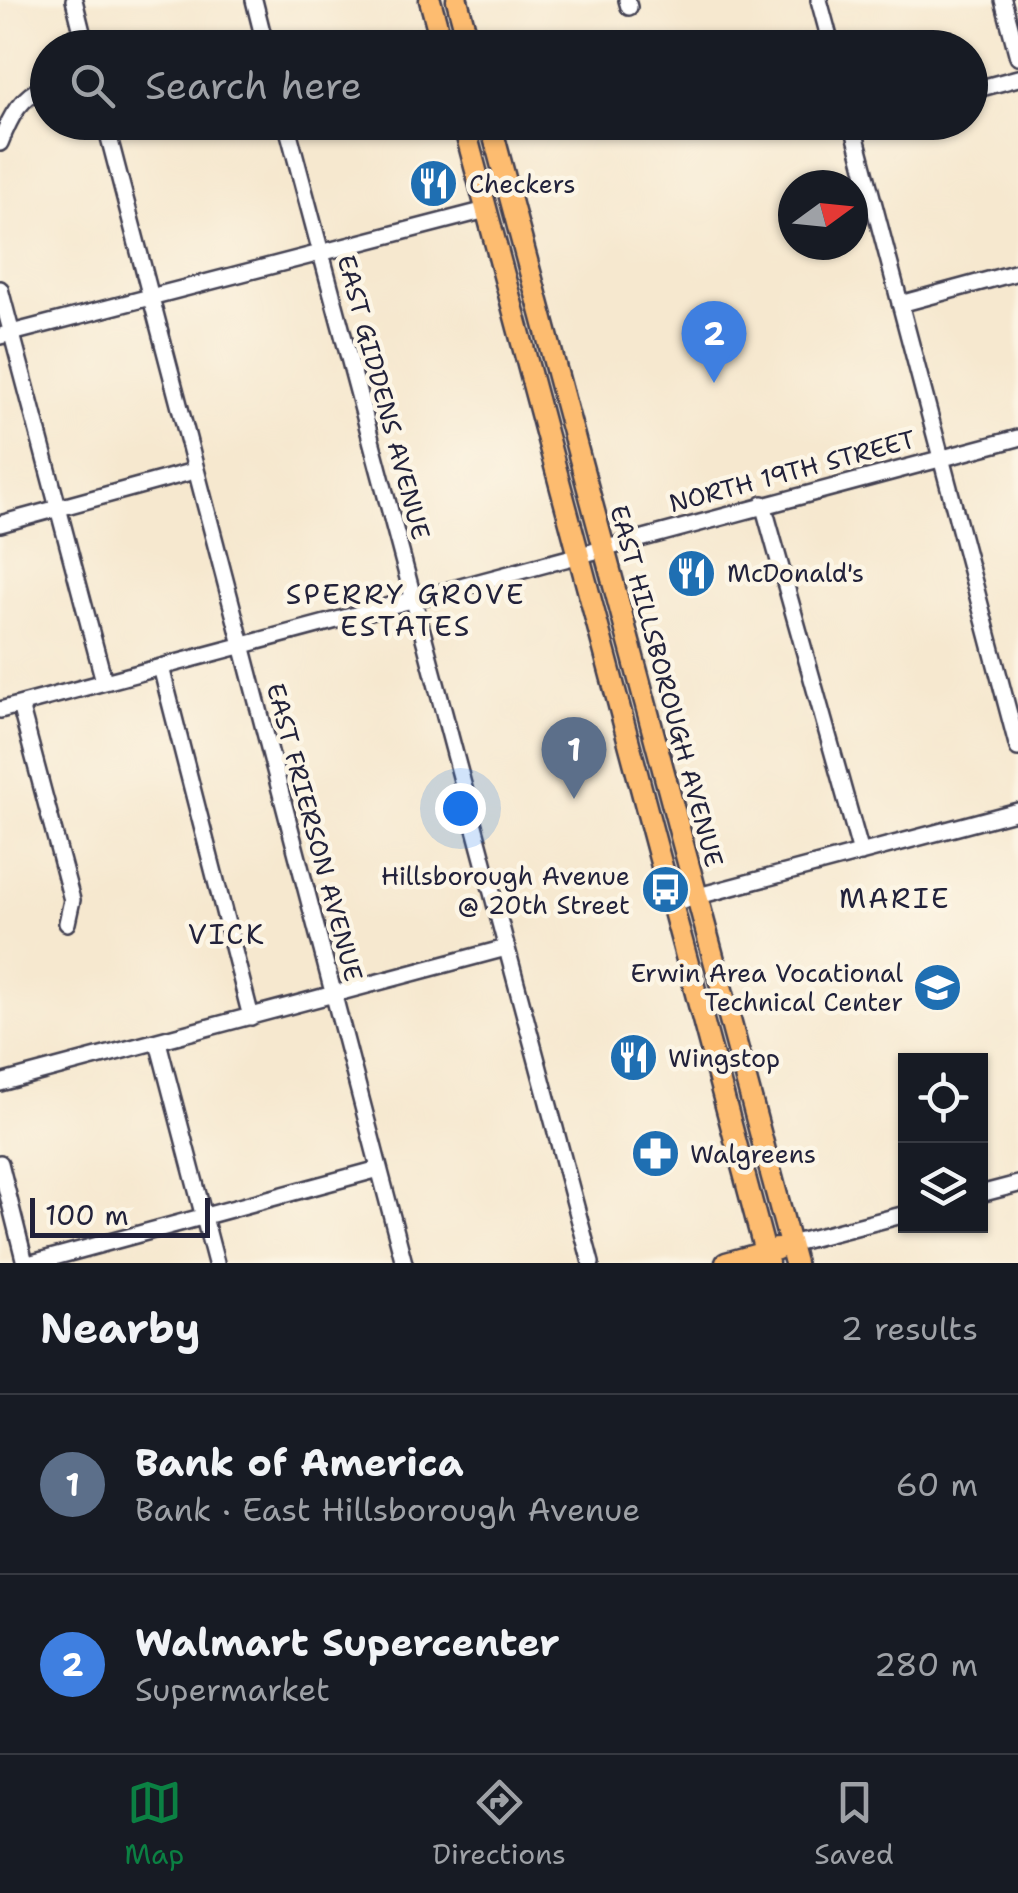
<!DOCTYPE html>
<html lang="en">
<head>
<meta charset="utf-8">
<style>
  body { margin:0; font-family:"Shantell Sans",sans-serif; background:#242831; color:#f1f3f6 }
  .controls { position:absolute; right:30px; bottom:30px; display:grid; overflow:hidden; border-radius:0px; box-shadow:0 2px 8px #0004 }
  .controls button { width:90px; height:90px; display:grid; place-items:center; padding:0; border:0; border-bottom:2px solid #363941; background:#171b24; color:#f1f3f6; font:50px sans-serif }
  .compass { position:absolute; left:778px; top:170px; width:90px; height:90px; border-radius:50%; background:#171b24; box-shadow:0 2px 8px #0004; rotate:75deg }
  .scale { position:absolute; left:30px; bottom:25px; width:180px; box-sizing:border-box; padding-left:10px; border:5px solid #22223b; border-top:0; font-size:28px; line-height:35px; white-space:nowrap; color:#22223b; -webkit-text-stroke:8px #fcf5e5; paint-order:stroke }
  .you { position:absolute; left:460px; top:808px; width:35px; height:35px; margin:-25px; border:8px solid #fff; border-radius:50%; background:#1a73e8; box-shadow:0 0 0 15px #1a73e833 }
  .badge { display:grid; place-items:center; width:65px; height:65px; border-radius:50%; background:#0b8043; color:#fff; font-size:32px; font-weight:700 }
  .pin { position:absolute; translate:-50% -82px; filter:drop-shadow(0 2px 5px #0008) }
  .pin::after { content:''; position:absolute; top:52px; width:35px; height:30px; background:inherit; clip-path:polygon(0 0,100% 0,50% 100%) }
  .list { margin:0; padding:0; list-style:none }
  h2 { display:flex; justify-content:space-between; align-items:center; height:130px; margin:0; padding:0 40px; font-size:42px }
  h2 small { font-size:32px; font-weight:400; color:#9ea1a6 }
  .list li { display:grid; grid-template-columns:65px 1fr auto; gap:30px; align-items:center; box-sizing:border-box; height:180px; padding:0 40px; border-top:2px solid #363941 }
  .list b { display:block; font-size:38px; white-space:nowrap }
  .list p { margin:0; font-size:32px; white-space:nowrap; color:#9ea1a6 }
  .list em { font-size:32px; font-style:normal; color:#9ea1a6 }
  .icon { flex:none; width:55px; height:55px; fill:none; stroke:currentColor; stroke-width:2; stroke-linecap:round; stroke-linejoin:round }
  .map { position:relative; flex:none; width:1018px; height:1263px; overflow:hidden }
  .search { position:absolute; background:#171b24; box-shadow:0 2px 8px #0004; left:30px; right:30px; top:30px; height:110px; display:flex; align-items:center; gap:25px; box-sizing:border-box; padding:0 35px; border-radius:55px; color:#9ea1a6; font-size:38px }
  .sheet { height:490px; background:#171b24 }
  nav { display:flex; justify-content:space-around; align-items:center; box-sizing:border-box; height:140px; border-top:2px solid #363941; background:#171b24; font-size:28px; color:#9ea1a6 }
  nav a { display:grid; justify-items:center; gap:5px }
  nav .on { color:#0b8043 }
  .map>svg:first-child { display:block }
</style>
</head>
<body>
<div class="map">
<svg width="1018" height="1263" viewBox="0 0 1018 1263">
  <rect width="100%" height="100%" fill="#fcf5e5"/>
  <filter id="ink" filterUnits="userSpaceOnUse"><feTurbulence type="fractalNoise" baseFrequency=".01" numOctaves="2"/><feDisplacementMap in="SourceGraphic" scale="20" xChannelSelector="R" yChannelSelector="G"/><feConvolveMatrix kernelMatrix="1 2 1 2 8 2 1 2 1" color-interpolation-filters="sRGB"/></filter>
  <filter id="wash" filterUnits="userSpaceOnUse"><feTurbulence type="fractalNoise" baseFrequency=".0048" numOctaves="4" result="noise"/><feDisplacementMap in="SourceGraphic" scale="40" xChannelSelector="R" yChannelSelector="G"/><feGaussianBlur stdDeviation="2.25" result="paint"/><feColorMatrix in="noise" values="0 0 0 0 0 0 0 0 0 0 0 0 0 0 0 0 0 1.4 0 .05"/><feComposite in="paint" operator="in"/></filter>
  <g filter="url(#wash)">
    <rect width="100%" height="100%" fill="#f6e8cf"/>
  </g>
  <g filter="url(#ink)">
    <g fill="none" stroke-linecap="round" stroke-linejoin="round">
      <defs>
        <path id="minor" d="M74 0 86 48
          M254 0 266 48
          M627 0 629 7
          M819 0 832 48
          M1003 0 1018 57
          M970 91 1018 78
          M105 122 404 1263
          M286 122 591 1263
          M852 122 1018 748
          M0 143C10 117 20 96 48 85
          M0 289 104 681
          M900 304 1018 272
          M0 336 486 210
          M763 504 861 853
          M0 524 194 471
          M161 667 251 1017
          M20 705 72 900 67 923
          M0 710 1018 438
          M672 903 1018 811
          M158 1042 216 1263
          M0 1083 506 948
          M0 1163 25 1263
          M980 1194 1018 1184
          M790 1244 906 1214
          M32 1263 379 1169"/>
        <path id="major" d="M430 0 443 48
          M457 0 470 48
          M463 122 768 1263
          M490 122 795 1263
          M726 1263 777 1249"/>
      </defs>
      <!-- minor casing -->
      <use href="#minor" stroke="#424051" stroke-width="20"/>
      <!-- major casing -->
      <use href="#major" stroke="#424051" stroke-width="25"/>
      <!-- minor -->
      <use href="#minor" stroke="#fff" stroke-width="15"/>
      <!-- major -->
      <use href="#major" stroke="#fdbc70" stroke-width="20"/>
    </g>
  </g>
  <!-- icons -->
  <defs>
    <symbol id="restaurant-disc" viewBox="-11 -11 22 22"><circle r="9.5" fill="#1f6fb2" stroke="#fcf5e5"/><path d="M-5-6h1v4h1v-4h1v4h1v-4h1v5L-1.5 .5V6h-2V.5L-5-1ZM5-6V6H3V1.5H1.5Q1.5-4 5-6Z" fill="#fff"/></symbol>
    <symbol id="bus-disc" viewBox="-11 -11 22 22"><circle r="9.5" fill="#1f6fb2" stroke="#fcf5e5"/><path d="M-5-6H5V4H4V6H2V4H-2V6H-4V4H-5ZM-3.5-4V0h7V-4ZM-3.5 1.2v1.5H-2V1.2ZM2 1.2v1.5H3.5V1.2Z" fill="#fff"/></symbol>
    <symbol id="school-disc" viewBox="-11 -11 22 22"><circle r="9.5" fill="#1f6fb2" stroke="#fcf5e5"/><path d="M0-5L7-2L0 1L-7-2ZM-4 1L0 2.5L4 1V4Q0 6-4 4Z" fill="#fff"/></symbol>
    <symbol id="pharmacy-disc" viewBox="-11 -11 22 22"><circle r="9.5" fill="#1f6fb2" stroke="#fcf5e5"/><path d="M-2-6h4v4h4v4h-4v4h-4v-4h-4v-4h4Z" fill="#fff"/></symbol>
  </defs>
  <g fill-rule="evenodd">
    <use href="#restaurant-disc" x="406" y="156" width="55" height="55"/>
    <use href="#restaurant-disc" x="664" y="546" width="55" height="55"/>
    <use href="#bus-disc" x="638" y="862" width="55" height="55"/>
    <use href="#school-disc" x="910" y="960" width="55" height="55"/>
    <use href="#restaurant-disc" x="606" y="1030" width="55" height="55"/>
    <use href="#pharmacy-disc" x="628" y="1126" width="55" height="55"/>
  </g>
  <g text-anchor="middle" stroke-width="9" stroke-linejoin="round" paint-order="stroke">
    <!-- poi labels -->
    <g font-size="25" fill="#22223b" stroke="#fcf5e5" text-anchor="start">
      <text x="469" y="193">Checkers</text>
      <text x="727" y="582">McDonald's</text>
      <text x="630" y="885" text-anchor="end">Hillsborough Avenue<tspan x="630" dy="29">@ 20th Street</tspan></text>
      <text x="903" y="982" text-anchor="end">Erwin Area Vocational<tspan x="903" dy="29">Technical Center</tspan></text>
      <text x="668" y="1067">Wingstop</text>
      <text x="690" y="1163">Walgreens</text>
    </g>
    <!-- street labels -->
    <g font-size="25" fill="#22223b" stroke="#fcf5e5">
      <text transform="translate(384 397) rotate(75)" y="9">EAST GIDDENS AVENUE</text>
      <text transform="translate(792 471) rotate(-15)" y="9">NORTH 19TH STREET</text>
      <text transform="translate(667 686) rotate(75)" y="9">EAST HILLSBOROUGH AVENUE</text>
      <text transform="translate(315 832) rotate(75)" y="9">EAST FRIERSON AVENUE</text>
    </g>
    <!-- neighbourhood labels -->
    <g font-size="28" letter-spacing="2.5" fill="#22223b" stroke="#fcf5e5">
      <text x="406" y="604">SPERRY GROVE<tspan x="406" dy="32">ESTATES</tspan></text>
      <text x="895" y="908">MARIE</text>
      <text x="227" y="944">VICK</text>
    </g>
  </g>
</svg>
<div class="controls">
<button><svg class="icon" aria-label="locate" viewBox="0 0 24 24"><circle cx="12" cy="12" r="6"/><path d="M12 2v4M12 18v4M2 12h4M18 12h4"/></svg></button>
<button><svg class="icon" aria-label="layers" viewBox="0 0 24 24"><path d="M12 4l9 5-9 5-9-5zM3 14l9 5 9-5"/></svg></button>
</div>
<svg class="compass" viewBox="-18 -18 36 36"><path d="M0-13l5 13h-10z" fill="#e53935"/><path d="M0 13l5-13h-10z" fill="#9ea1a6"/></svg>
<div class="scale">100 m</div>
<div class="you"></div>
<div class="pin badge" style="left:574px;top:799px;background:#5c6f8a">1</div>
<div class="pin badge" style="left:714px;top:383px;background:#3f7fe0">2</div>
<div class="search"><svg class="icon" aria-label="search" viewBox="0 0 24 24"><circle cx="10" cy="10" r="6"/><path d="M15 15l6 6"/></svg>Search here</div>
</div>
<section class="sheet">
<h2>Nearby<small>2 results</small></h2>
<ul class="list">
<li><span class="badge" style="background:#5c6f8a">1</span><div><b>Bank of America</b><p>Bank · East Hillsborough Avenue</p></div><em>60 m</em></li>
<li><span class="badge" style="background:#3f7fe0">2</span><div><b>Walmart Supercenter</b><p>Supermarket</p></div><em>280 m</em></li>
</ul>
</section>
<nav>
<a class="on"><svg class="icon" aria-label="map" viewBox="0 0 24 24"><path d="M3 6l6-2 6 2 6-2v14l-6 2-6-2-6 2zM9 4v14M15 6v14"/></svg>Map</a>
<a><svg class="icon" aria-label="directions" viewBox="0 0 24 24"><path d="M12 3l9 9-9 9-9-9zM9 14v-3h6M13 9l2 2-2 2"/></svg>Directions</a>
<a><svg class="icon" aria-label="saved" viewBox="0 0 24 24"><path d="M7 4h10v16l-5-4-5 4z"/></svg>Saved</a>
</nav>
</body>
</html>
